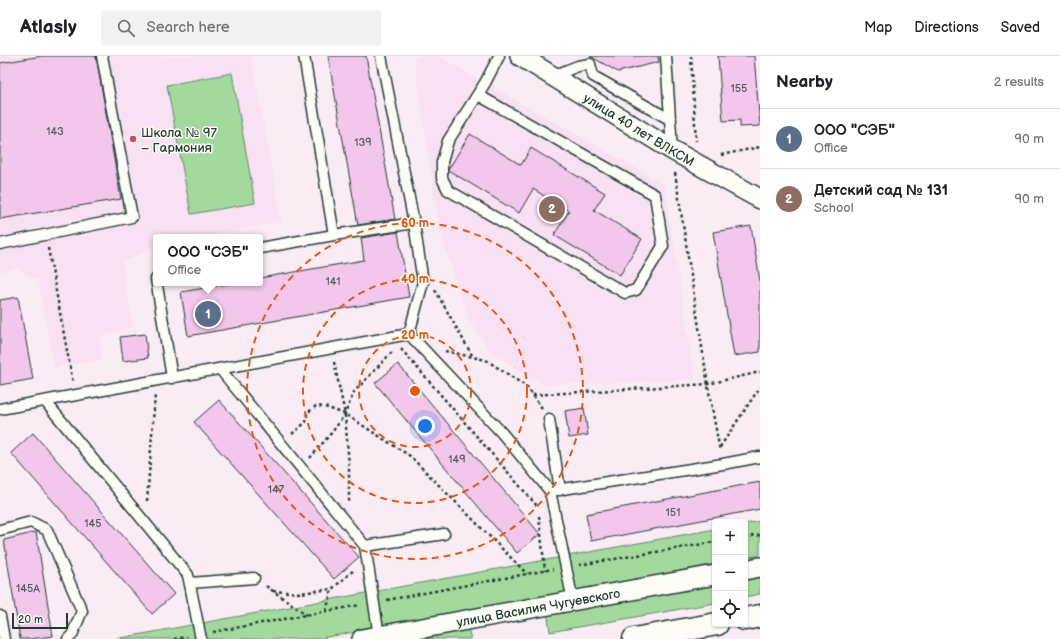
<!DOCTYPE html>
<html lang="en">
<head>
<meta charset="utf-8">
<style>
  body { margin:0; font-family:"Balsamiq Sans",sans-serif; background:#f2f2f2; color:#202124 }
  .controls { position:absolute; right:12px; bottom:12px; display:grid; overflow:hidden; border-radius:4px; box-shadow:0 1px 3px #0004 }
  .controls button { width:36px; height:36px; display:grid; place-items:center; padding:0; border:0; border-bottom:1px solid #e0e0e0; background:#fff; color:#202124; font:20px sans-serif }
  .scale { position:absolute; left:12px; bottom:10px; width:56px; box-sizing:border-box; padding-left:4px; border:2px solid #1f3d34; border-top:0; font-size:11px; line-height:14px; white-space:nowrap; color:#1f3d34; -webkit-text-stroke:3px #fdfcf7; paint-order:stroke }
  .you { position:absolute; left:425px; top:370px; width:14px; height:14px; margin:-10px; border:3px solid #fff; border-radius:50%; background:#1a73e8; box-shadow:0 0 0 6px #1a73e833 }
  .badge { display:grid; place-items:center; width:26px; height:26px; border-radius:50%; background:#d1495b; color:#fff; font-size:13px; font-weight:700 }
  .pin { position:absolute; translate:-50% -50%; border:2px solid #fff; box-shadow:0 1px 4px #0006 }
  .popup { position:absolute; left:153px; top:178px; width:110px; height:52px; box-sizing:border-box; display:grid; place-content:center; border-radius:4px; background:#fff; filter:drop-shadow(0 1px 3px #0005); font-size:13px; white-space:nowrap; color:#757577 }
  .popup b { font-size:15px; color:#202124 }
  .popup::after { content:''; position:absolute; left:50%; top:100%; margin-left:-8px; border:8px solid transparent; border-top-color:#fff }
  .list { margin:0; padding:0; list-style:none }
  h2 { display:flex; justify-content:space-between; align-items:center; height:52px; margin:0; padding:0 16px; font-size:17px }
  h2 small { font-size:13px; font-weight:400; color:#757577 }
  .list li { display:grid; grid-template-columns:26px 1fr auto; gap:12px; align-items:center; box-sizing:border-box; height:60px; padding:0 16px; border-top:1px solid #e0e0e0 }
  .list b { display:block; font-size:15px; white-space:nowrap }
  .list p { margin:0; font-size:13px; white-space:nowrap; color:#757577 }
  .list em { font-size:13px; font-style:normal; color:#757577 }
  .icon { flex:none; width:22px; height:22px; fill:none; stroke:currentColor; stroke-width:2; stroke-linecap:round; stroke-linejoin:round }
  .map { position:relative; flex:none; width:760px; height:583px; overflow:hidden }
  header { display:flex; align-items:center; gap:24px; box-sizing:border-box; height:56px; padding:0 20px; background:#fff; border-bottom:1px solid #e0e0e0 }
  header strong { font-size:19px }
  nav { display:flex; gap:22px; margin-inline-start:auto; font-size:14px }
  .search { width:280px; height:36px; background:#f2f2f2; display:flex; align-items:center; gap:10px; box-sizing:border-box; padding:0 14px; border-radius:4px; color:#757577; font-size:15px }
  main { display:flex }
  aside { flex:1; background:#fff }
  .map>svg:first-child { display:block }
</style>
</head>
<body>
<header>
<strong>Atlasly</strong>
<div class="search"><svg class="icon" aria-label="search" viewBox="0 0 24 24"><circle cx="10" cy="10" r="6"/><path d="M15 15l6 6"/></svg>Search here</div>
<nav><a>Map</a><a>Directions</a><a>Saved</a></nav>
</header>
<main>
<div class="map">
<svg width="760" height="583" viewBox="0 0 760 583">
  <rect width="100%" height="100%" fill="#faecf4"/>
  <filter id="ink" filterUnits="userSpaceOnUse"><feTurbulence type="fractalNoise" baseFrequency=".025" numOctaves="2"/><feDisplacementMap in="SourceGraphic" scale="8" xChannelSelector="R" yChannelSelector="G"/><feConvolveMatrix kernelMatrix="1 2 1 2 8 2 1 2 1" color-interpolation-filters="sRGB"/></filter>
  <g filter="url(#ink)">
    <!-- built -->
    <path fill="#f8e1f2" d="M0 0H251L282 166 198 181H156V190L122 207 133 270 99 281 102 303 54 312 38 224 16 213 0 216Z
      M416 0H438L664 128 695 324 543 329 491 296 469 264 440 177 414 3Z"/>
    <!-- green -->
    <path fill="#a3d99d" stroke="#618b68" d="M232 17 255 147 191 158 167 29Z
      M760 465V499L745 502V468Z
      M715 473V508L566 538 316 583H115Z
      M760 517V538L745 541V519Z
      M715 525V547L550 576 547 555Z
      M468 572 471 583H412Z"/>
    <!-- building -->
    <path fill="#f3c6ec" stroke="#1f3d34" d="M42 0H96L121 143 0 163V7Z
      M328 0H366L395 163 358 169Z
      M590 0H658L659 6 618 16Z
      M718 0H754L760 70 740 71V64L723 65Z
      M470 78 521 109 531 92 605 137 594 154 642 183 620 219 554 179 569 155 533 133 519 157 448 114Z
      M751 170 760 225V296L734 300 713 176Z
      M398 176 409 241 188 280 181 236 234 227H260V222L364 204 361 182Z
      M18 241 33 323 0 329V244Z
      M145 278 148 302 123 305 120 281Z
      M398 308 540 478 517 497 375 327Z
      M219 344 359 501 334 523 194 366Z
      M584 352 588 379 569 382 565 355Z
      M33 377 174 538 152 558 11 397Z
      M760 426V453L591 485 586 458Z
      M36 476 53 580 30 583H20L4 484Z"/>
    <g fill="none" stroke-linecap="round" stroke-linejoin="round">
      <defs>
        <path id="service" d="M381 0 414 167 423 226 409 278
          M666 0 672 94
          M552 20 578 10 590 8 593 20 671 64
          M478 39 655 139 663 190 636 234 625 237 448 134 442 122V106L448 85 485 27 499 0
          M334 179 414 167
          M0 188 132 161 102 0
          M260 192 334 179 304 0
          M156 223 172 322
          M409 278 501 376 550 435 573 545
          M220 313 365 490 379 580
          M45 345 188 519 201 583
          M0 353 409 278
          M549 363 560 434
          M550 435 723 408 760 401
          M0 474 31 466 47 474 82 555 72 579 68 583
          M365 490 444 478
          M190 527 254 522
          M0 560 4 583"/>
        <g id="minor">
          <path id="s1" d="M520 0 672 94 760 143"/>
          <path d="M745 514 760 511"/>
          <path id="s2" d="M362 583 715 519"/>
        </g>
        <path id="primary" d="M745 563 760 560
          M634 583 717 568"/>
      </defs>
      <!-- service casing -->
      <use href="#service" stroke="#1f3d34" stroke-width="13"/>
      <!-- minor casing -->
      <use href="#minor" stroke="#1f3d34" stroke-width="22"/>
      <!-- primary casing -->
      <use href="#primary" stroke="#1f3d34" stroke-width="25"/>
      <!-- path -->
      <path stroke="#1f3d34" stroke-width="2.5" stroke-dasharray="3 3" stroke-linecap="butt" d="M691 0 696 85
        M721 99 760 91
        M675 117 709 336 720 395
        M48 192 73 327
        M435 234 473 301
        M401 293 538 451
        M445 295 486 304 527 331 542 352
        M334 306 345 358 349 410V446
        M533 339 708 328 760 316
        M292 378 306 366 307 357 316 350 325 351 345 358 410 400 527 518
        M720 391 760 331
        M310 402 333 375 345 358 354 336 392 296
        M147 445 155 339
        M539 460 545 515
        M745 481 760 479
        M579 509 715 486
        M266 530 307 559
        M273 535 300 537 332 533 355 513
        M387 544 553 513
        M326 555 332 533
        M213 576 360 549
        M174 583 187 581"/>
      <!-- service -->
      <use href="#service" stroke="#fdfcf7" stroke-width="10"/>
      <!-- minor -->
      <use href="#minor" stroke="#fdfcf7" stroke-width="19"/>
      <!-- primary -->
      <use href="#primary" stroke="#fdfcf7" stroke-width="22"/>
    </g>
  </g>
  <!-- distance rings -->
  <g fill="none" stroke="#e8590c" stroke-width="2" stroke-dasharray="7 5">
    <circle cx="415" cy="335" r="56"/>
    <circle cx="415" cy="335" r="112"/>
    <circle cx="415" cy="335" r="168"/>
  </g>
  <!-- markers -->
  <circle fill="#d1495b" stroke="#fdfcf7" stroke-width="1.5" cx="133" cy="83" r="4"/>
  <g text-anchor="middle" stroke-width="3" stroke-linejoin="round" paint-order="stroke">
    <!-- number labels -->
    <g font-size="11" fill="#545f62">
      <text x="739" y="36">155</text>
      <text x="55" y="79">143</text>
      <text x="363" y="90">139</text>
      <text x="333" y="229">141</text>
      <text x="457" y="407">149</text>
      <text x="276" y="437">147</text>
      <text x="673" y="460">151</text>
      <text x="93" y="471">145</text>
      <text x="28" y="536">145А</text>
    </g>
    <!-- street labels -->
    <g font-size="13" fill="#1f3d34" stroke="#fdfcf7">
      <text dy="5" stroke="none"><textPath href="#s1" startOffset="140">улица 40 лет ВЛКСМ</textPath></text>
      <text dy="5" stroke="none"><textPath href="#s2" startOffset="179">улица Василия Чугуевского</textPath></text>
    </g>
    <!-- poi labels -->
    <g font-size="13" fill="#1f3d34" stroke="#fdfcf7" text-anchor="start">
      <text x="141" y="81">Школа № 97<tspan x="141" dy="15">– Гармония</tspan></text>
    </g>
  </g>
  <circle cx="415" cy="335" r="6" fill="#e8590c" stroke="#fdfcf7" stroke-width="2"/>
  <g font-size="12" text-anchor="middle" font-weight="bold" fill="#e8590c" stroke="#fdfcf7" stroke-width="3" stroke-linejoin="round" paint-order="stroke">
    <text x="415" y="171">60 m</text>
    <text x="415" y="227">40 m</text>
    <text x="415" y="283">20 m</text>
  </g>
</svg>
<div class="controls">
<button>+</button>
<button>−</button>
<button><svg class="icon" aria-label="locate" viewBox="0 0 24 24"><circle cx="12" cy="12" r="6"/><path d="M12 2v4M12 18v4M2 12h4M18 12h4"/></svg></button>
</div>
<div class="scale">20 m</div>
<div class="you"></div>
<div class="pin badge" style="left:208px;top:258px;background:#5c6f8a">1</div>
<div class="popup"><b>ООО &quot;СЭБ&quot;</b>Office</div>
<div class="pin badge" style="left:552px;top:153px;background:#8d6e63">2</div>
</div>
<aside>
<h2>Nearby<small>2 results</small></h2>
<ul class="list">
<li><span class="badge" style="background:#5c6f8a">1</span><div><b>ООО &quot;СЭБ&quot;</b><p>Office</p></div><em>90 m</em></li>
<li><span class="badge" style="background:#8d6e63">2</span><div><b>Детский сад № 131</b><p>School</p></div><em>90 m</em></li>
</ul>
</aside>
</main>
</body>
</html>
